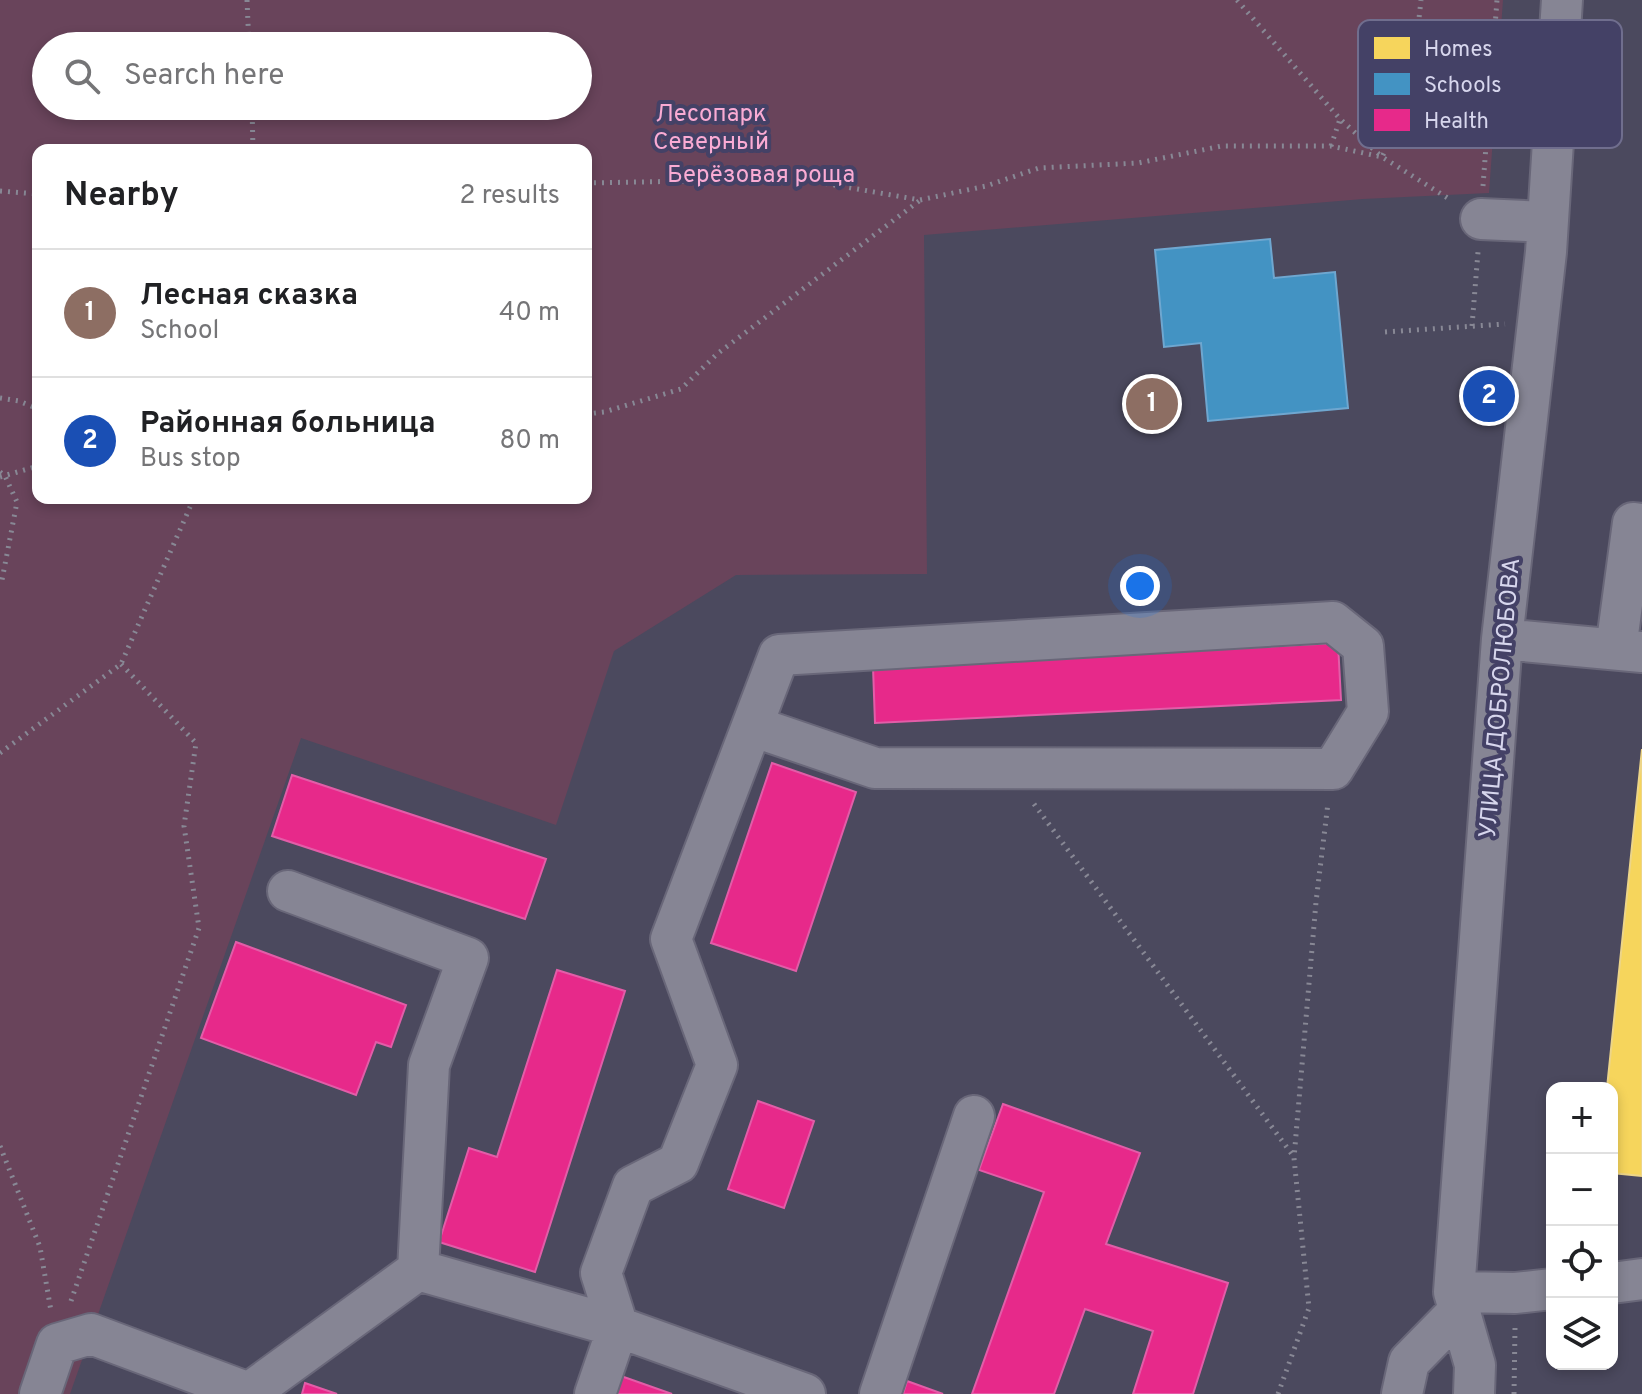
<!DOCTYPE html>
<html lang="en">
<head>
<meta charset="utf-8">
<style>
  body { margin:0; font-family:Overpass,sans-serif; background:#f2f2f2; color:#202124 }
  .controls { position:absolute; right:24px; bottom:24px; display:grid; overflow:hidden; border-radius:16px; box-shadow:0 4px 12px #0003 }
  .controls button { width:72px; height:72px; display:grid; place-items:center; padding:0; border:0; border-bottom:2px solid #e0e0e0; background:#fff; color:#202124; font:40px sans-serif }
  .you { position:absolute; left:1140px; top:586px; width:28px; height:28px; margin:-20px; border:6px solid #fff; border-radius:50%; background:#1a73e8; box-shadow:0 0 0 12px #1a73e833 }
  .badge { display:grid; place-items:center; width:52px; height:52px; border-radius:50%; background:#5c5c68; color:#fff; font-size:26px; font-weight:700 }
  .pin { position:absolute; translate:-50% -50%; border:4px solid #fff; box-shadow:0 2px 8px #0006 }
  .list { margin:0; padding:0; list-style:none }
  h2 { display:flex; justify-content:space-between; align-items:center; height:104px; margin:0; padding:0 32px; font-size:34px }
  h2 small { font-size:26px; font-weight:400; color:#757577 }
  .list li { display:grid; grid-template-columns:52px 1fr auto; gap:24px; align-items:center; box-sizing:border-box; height:128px; padding:0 32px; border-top:2px solid #e0e0e0 }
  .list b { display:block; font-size:30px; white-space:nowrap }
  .list p { margin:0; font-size:26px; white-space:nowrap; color:#757577 }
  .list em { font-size:26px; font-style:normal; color:#757577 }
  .icon { flex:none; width:44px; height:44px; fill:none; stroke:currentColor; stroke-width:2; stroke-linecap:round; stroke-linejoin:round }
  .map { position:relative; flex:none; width:1642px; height:1394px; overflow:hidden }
  .search { position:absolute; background:#fff; box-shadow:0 4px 12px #0003; left:32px; top:32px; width:560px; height:88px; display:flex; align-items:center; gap:20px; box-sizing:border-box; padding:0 28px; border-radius:44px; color:#757577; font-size:30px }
  .panel { position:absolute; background:#fff; box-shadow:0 4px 12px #0003; left:32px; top:144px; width:560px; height:360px; border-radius:16px }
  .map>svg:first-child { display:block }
</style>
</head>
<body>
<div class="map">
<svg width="1642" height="1394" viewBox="0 0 1642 1394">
  <rect width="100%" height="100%" fill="#4b495e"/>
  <!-- green -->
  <path fill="#69445b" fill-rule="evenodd" d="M0 0H1503L1489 193 1363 199 924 235 927 574 736 575 614 651 556 825 301 738 70 1394H0ZM46 46H578V106H46ZM38 150H586V498H38Z"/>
  <!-- homes -->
  <path fill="#f6d55c" stroke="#edd588" stroke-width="2" d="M1642 749V1176L1612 1173V1088H1607Z"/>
  <!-- schools -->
  <path fill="#4393c3" stroke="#6fa7d0" stroke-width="2" d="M1270 239 1274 278 1335 272 1348 408 1208 421 1201 343 1164 347 1155 250Z"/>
  <!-- health -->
  <path fill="#e7298a" stroke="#e25da8" stroke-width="2" d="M1338 643 1341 700 875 723 873 667Z
    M772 763 856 792 796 971 711 943Z
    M292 775 546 859 525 919 272 836Z
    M236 942 406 1005 391 1047 376 1042 356 1095 201 1038Z
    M557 970 625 991 535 1272 439 1242 469 1148 497 1157Z
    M758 1101 814 1121 784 1208 728 1189Z
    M1003 1104 1140 1153 1106 1244 1228 1283 1193 1394H1133L1153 1331 1085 1309 1054 1394H972L1044 1192 979 1170Z
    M621 1376 672 1394H614Z
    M907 1381 943 1394H903Z
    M305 1383 337 1394H302Z"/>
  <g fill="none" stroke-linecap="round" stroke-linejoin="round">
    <defs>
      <path id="minor" d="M1481 219 1547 222
        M1502 639 1642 652
        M1616 649 1633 523 1642 524
        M288 891 468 958 429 1065 418 1270 618 1327 601 1273 633 1186 678 1163 717 1065 671 939 779 655 1333 622 1363 646 1368 712 1333 769 875 768 752 726
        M1612 1283 1642 1279
        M1454 1292 1515 1293 1552 1289
        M40 1394 57 1344 91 1334 249 1393 418 1270
        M595 1394 618 1327 805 1394
        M880 1394 974 1116
        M1402 1394 1409 1362 1458 1312
        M1474 1394 1475 1365 1454 1292 1502 639 1546 252 1562 0"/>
    </defs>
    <!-- minor casing -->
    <use href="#minor" stroke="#696779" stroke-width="44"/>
    <!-- path -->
    <path stroke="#888895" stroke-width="5" stroke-dasharray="2 6" stroke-linecap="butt" d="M247 0 249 46
      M1237 0 1340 119 1382 157 1398 124 1416 46 1421 0
      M252 106 253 150
      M1331 146 1340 119
      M586 183 800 179 920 200 986 186 1039 168 1138 163 1222 146H1331L1382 157 1451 200
      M1483 186 1497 0
      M0 191 38 194
      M1472 326 1478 252
      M1385 332 1505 324
      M0 398 19 401 38 409
      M586 414 604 412 681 389 717 354 919 201
      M0 472 5 476 17 502 2 580H0
      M0 477 38 466
      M0 753 121 664 194 498
      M1034 804 1294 1157
      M0 1146 40 1247 51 1311
      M71 1301 199 928 184 826 196 743 121 664
      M1278 1394 1309 1308 1294 1158 1316 902 1328 803
      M1514 1394 1515 1327"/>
    <!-- minor -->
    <use href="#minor" stroke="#868594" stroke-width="40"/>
  </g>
  <g text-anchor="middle" stroke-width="8" stroke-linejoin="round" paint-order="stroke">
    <!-- park labels -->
    <g font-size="24" fill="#faabd4" stroke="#444166">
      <text x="711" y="121">Лесопарк<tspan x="711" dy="28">Северный</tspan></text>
      <text x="761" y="182">Берёзовая роща</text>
    </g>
    <!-- street labels -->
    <g font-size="24" fill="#d7d6ed" stroke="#444166">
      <text transform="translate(1499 698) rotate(-85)" y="8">УЛИЦА ДОБРОЛЮБОВА</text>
    </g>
  </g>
  <!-- legend -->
  <rect x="1358" y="20" width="264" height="128" rx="12" fill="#444166" stroke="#706e8e" stroke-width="2"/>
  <rect x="1374" y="37" width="36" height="22" fill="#f6d55c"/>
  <rect x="1374" y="73" width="36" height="22" fill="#4393c3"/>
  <rect x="1374" y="109" width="36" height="22" fill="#e7298a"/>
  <g font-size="22" fill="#d7d6ed">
    <text x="1424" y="56">Homes</text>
    <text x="1424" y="92">Schools</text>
    <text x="1424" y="128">Health</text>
  </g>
</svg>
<div class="controls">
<button>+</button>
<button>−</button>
<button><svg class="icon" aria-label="locate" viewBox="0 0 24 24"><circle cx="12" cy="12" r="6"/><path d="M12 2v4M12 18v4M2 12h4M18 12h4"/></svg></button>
<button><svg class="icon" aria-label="layers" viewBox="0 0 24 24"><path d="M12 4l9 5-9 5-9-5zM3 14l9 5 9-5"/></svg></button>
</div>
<div class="you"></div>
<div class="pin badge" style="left:1152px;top:404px;background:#8d6e63">1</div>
<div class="pin badge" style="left:1489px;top:396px;background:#1a4fb4">2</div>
<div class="search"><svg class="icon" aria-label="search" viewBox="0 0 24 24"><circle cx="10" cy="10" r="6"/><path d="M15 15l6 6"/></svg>Search here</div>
<section class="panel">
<h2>Nearby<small>2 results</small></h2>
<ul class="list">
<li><span class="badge" style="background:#8d6e63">1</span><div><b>Лесная сказка</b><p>School</p></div><em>40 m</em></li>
<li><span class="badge" style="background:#1a4fb4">2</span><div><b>Районная больница</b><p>Bus stop</p></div><em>80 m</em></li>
</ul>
</section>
</div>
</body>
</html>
